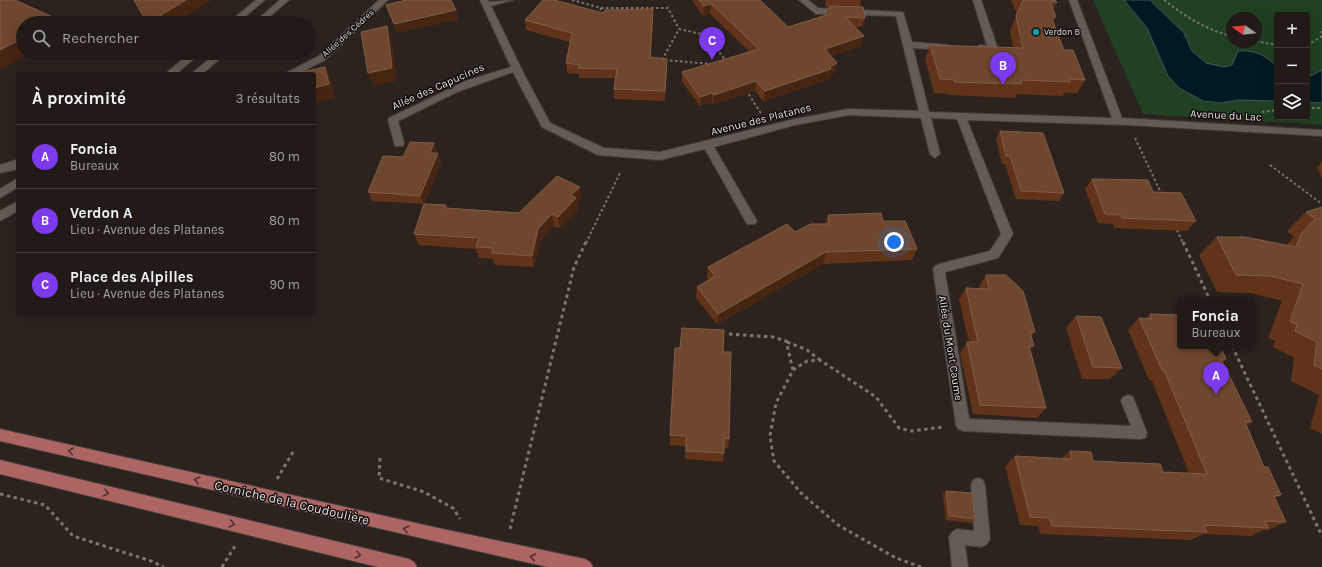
<!DOCTYPE html>
<html lang="fr">
<head>
<meta charset="utf-8">
<style>
  body { margin:0; font-family:Karla,sans-serif; background:#292320; color:#f1f3f6 }
  .controls { position:absolute; right:12px; top:12px; display:grid; overflow:hidden; border-radius:4px; box-shadow:0 4px 16px #0002 }
  .controls button { width:36px; height:36px; display:grid; place-items:center; padding:0; border:0; border-bottom:1px solid #3e3836; background:#211a17; color:#f1f3f6; font:20px sans-serif }
  .compass { position:absolute; left:1226px; top:12px; width:36px; height:36px; border-radius:50%; background:#211a17; box-shadow:0 4px 16px #0002; rotate:285deg }
  .you { position:absolute; left:894px; top:242px; width:14px; height:14px; margin:-10px; border:3px solid #fff; border-radius:50%; background:#1a73e8; box-shadow:0 0 0 6px #1a73e833 }
  .badge { display:grid; place-items:center; width:26px; height:26px; border-radius:50%; background:#7c3aed; color:#fff; font-size:13px; font-weight:700 }
  .pin { position:absolute; translate:-50% -33px; filter:drop-shadow(0 1px 2px #0008) }
  .pin::after { content:''; position:absolute; top:21px; width:14px; height:12px; background:inherit; clip-path:polygon(0 0,100% 0,50% 100%) }
  .popup { position:absolute; left:1177px; top:297px; width:78px; height:52px; box-sizing:border-box; display:grid; place-content:center; border-radius:4px; background:#211a17; filter:drop-shadow(0 1px 3px #0005); font-size:13px; white-space:nowrap; color:#a2a1a1 }
  .popup b { font-size:15px; color:#f1f3f6 }
  .popup::after { content:''; position:absolute; left:50%; top:100%; margin-left:-8px; border:8px solid transparent; border-top-color:#211a17 }
  .list { margin:0; padding:0; list-style:none }
  h2 { display:flex; justify-content:space-between; align-items:center; height:52px; margin:0; padding:0 16px; font-size:17px }
  h2 small { font-size:13px; font-weight:400; color:#a2a1a1 }
  .list li { display:grid; grid-template-columns:26px 1fr auto; gap:12px; align-items:center; box-sizing:border-box; height:64px; padding:0 16px; border-top:1px solid #3e3836 }
  .list b { display:block; font-size:15px; white-space:nowrap }
  .list p { margin:0; font-size:13px; white-space:nowrap; color:#a2a1a1 }
  .list em { font-size:13px; font-style:normal; color:#a2a1a1 }
  .icon { flex:none; width:22px; height:22px; fill:none; stroke:currentColor; stroke-width:2; stroke-linecap:round; stroke-linejoin:round }
  .map { position:relative; flex:none; width:1322px; height:567px; overflow:hidden }
  .search { position:absolute; background:#211a17; box-shadow:0 4px 16px #0002; left:16px; top:16px; width:300px; height:44px; display:flex; align-items:center; gap:10px; box-sizing:border-box; padding:0 14px; border-radius:22px; color:#a2a1a1; font-size:15px }
  .panel { position:absolute; background:#211a17; box-shadow:0 4px 16px #0002; left:16px; top:72px; width:300px; height:244px; border-radius:4px }
  .map>svg:first-child { display:block }
</style>
</head>
<body>
<div class="map">
<svg width="1322" height="567" viewBox="0 0 1322 567">
  <rect width="100%" height="100%" fill="#2c231f"/>
  <!-- green -->
  <path fill="#204124" fill-rule="evenodd" d="M1093 0H1124L1147 28 1168 76 1179 88 1203 101 1221 103 1238 100 1277 101V117H1307V102L1322 103V125L1143 114Z
    M1150 0H1322V70L1307 78V15H1277V66L1268 58 1224 67 1206 63 1192 51 1184 33ZM1232 18H1256V42H1232Z"/>
  <!-- water -->
  <path fill="#001922" stroke="#445459" d="M1124 0H1150L1184 33 1192 51 1206 63 1224 67 1232 65 1238 51C1256 50 1264 55 1277 66V101L1238 100 1221 103 1203 101 1179 88 1168 76 1147 28Z
    M1322 70V103L1307 102V78Z"/>
  <g fill="none" stroke-linecap="round" stroke-linejoin="round">
    <defs>
      <path id="minor" d="M256 0H265L237 23H228Z
        M280 0H289L262 23H253Z
        M379 0H388L325 60 297 74H284L319 56Z
        M480 0H488L489 2 513 0 491 6 525 76 550 123 604 148 660 152 795 119 849 109 919 111 896 16 816 14 799 0H808L818 8 903 12 912 42 948 45 950 47 945 50 913 48 929 112 1112 118 1069 0H1077L1122 118 1322 130V136L1128 125 967 120 1013 234 998 258 945 272 969 419 1131 426 1121 401 1123 397 1128 395 1133 397 1147 433 1145 438 1140 439 963 431 958 429 956 425 933 269 935 266 939 264 990 251 1001 234 957 119 931 118 940 154 935 158 930 154 921 118 849 115 795 125 714 147 757 221 755 224H747L705 149 660 160 598 155 542 127 513 72 457 92 398 121 404 143 403 146H395L388 120 389 118 466 81 511 67Z
        M973 0H981L998 49 996 51H980L975 48 980 45 987 46Z
        M190 53H201L176 74H165Z
        M216 53H227L202 74H191Z
        M16 160 18 161V169L0 173V165Z
        M18 178V187L0 198V189Z
        M18 201V211L0 221V211Z
        M978 478 983 480 985 485 990 539 987 544 982 547 965 545 968 567H952L949 537 952 532 957 529 974 531 971 485 973 480Z"/>
      <path id="major" d="M0 429 438 528 585 559 590 562 593 567H548L512 559 0 441Z
        M0 460 409 559 414 562 417 567H378L0 474Z"/>
    </defs>
    <!-- minor casing -->
    <use href="#minor" stroke="#453e3b" stroke-width="2"/>
    <!-- major casing -->
    <use href="#major" stroke="#453e3b" stroke-width="2"/>
    <!-- path-far1 -->
    <path stroke="#7c7471" stroke-width="2" stroke-dasharray="2.5 2.5" stroke-linecap="butt" d="M572 0 601 8 599 14
      M1164 0C1185 16 1206 30 1232 36
      M601 8H668L679 29
      M1256 41 1277 45
      M1307 45 1321 37 1322 31
      M662 60 679 29 706 35 726 61
      M665 60 710 64
      M746 90 762 115
      M1307 108H1322
      M1262 112 1277 110
      M1135 138 1161 193
      M1270 165 1322 204
      M1177 230 1183 243
      M586 243 621 171"/>
    <!-- path -->
    <path stroke="#7c7471" stroke-width="3" stroke-dasharray="3.5 3.5" stroke-linecap="butt" d="M1183 242 1210 300
      M729 334 773 337 786 341 793 370
      M787 342 807 350 820 360
      M1232 346 1322 536
      M380 458 379 478 424 492 453 508 460 519
      M277 479 293 452
      M0 494 45 505 73 536 151 561 164 567
      M510 529 574 267 586 242
      M222 567 235 546
      M921 567 896 558 838 525 801 493 774 461 770 436 776 403 793 370 807 361 820 360 876 397 899 428 911 431 943 427"/>
    <!-- minor -->
    <use href="#minor" fill="#655b56" fill-rule="evenodd"/>
    <!-- major -->
    <use href="#major" fill="#ac6563" fill-rule="evenodd"/>
  </g>
  <!-- wall -->
  <path fill="#613419" d="M692 0H760L788 27 827 15 829 7H826L825 0H861L860 7 865 18 862 27H855L864 36 861 46 831 56 837 63 835 72 829 76V79L763 101 755 91 713 104 712 102 700 106 682 82V72L750 52 710 14 703 16Z
    M1011 0H1055L1057 2 1053 10V22L1064 50 1085 80 1077 93H1064L1063 96 1017 94 1015 98 948 95V94L934 93 925 59 930 45 1013 48 1010 30 1017 14Z
    M603 13 653 19 651 57 667 69 665 101 614 99V89L615 78H579V74L567 73 566 63 570 42 526 30 525 20Z
    M1000 131 1064 193 1059 201 1016 199 1005 164H1002L996 139Z
    M434 143 437 152 436 153H438L441 162 424 204 372 201 368 192 403 157Z
    M1322 162V178L1317 167Z
    M1092 179 1153 192 1196 221 1187 231 1114 228 1113 224 1098 223 1085 189Z
    M581 198 577 203 578 210 560 228 554 226 541 240 534 267 495 265 493 259 479 258 476 249 419 245 414 234 446 205 448 208 519 213Z
    M1322 207V434L1310 428 1319 395 1291 381 1294 358 1273 347 1275 341 1268 338 1282 301 1250 293 1217 292 1199 255 1217 237 1287 245 1294 237 1287 231 1306 212Z
    M828 215 883 221 917 249 912 260 823 264 717 324 696 298 697 287 709 280 707 278 708 267 795 232 825 224Z
    M986 275 1035 332 1031 336 1034 346 1030 350 1046 408 1037 418 973 414 960 353 967 342H969L959 299 966 288 980 289 979 286Z
    M1150 314 1226 359 1223 362 1252 422 1246 425 1264 467 1281 495 1275 498 1286 522 1268 530H1263L1251 536 1204 534 1191 540 1041 534 1038 526 1020 525 1005 466 1015 456 1061 459 1070 451 1093 461 1163 472 1189 473 1152 381 1149 380 1128 330 1139 318H1146Z
    M1076 316 1122 368 1110 379H1082L1066 328Z
    M723 352 729 439 728 448H724V453L723 462 685 459V446L670 445V435Z
    M946 491 975 519 972 523 946 520 943 494Z"/>
  <!-- shaded-wall -->
  <path fill="#462513" d="M186 0H212L175 23H148Z
    M711 4 710 14 703 16 704 6Z
    M653 9V19L650 67V57Z
    M456 10 458 20 397 33 394 24Z
    M1056 17 1049 31 1052 19Z
    M57 19 60 23H51Z
    M387 26 392 40 397 81 374 86 368 73Z
    M864 36 861 46 823 59 825 49Z
    M23 38V53H30L1 69 0 68V50Z
    M837 63 835 72 829 76V79L763 101 765 91 830 67Z
    M325 67 331 80 335 98 314 103V88Z
    M756 81 755 91 713 104 714 95Z
    M712 93V102L700 106V97Z
    M434 143 437 152 433 162 430 153Z
    M438 153 441 162 424 204 420 196Z
    M580 187 581 198 577 203 578 210 560 228 558 217 571 195Z
    M552 214 554 226 541 240 534 267 532 256 538 229Z
    M826 252 823 264 717 324 718 314Z"/>
  <!-- building -->
  <path fill="#6f462e" stroke="#815d49" d="M0 0H15L57 19 51 23H23V38L0 50Z
    M134 0H186L148 23H147Z
    M406 0H451L456 10 394 24 386 5Z
    M543 0H554L603 13 605 10 653 9 650 57 667 59 665 91 614 89 617 69 578 68 580 65 566 63 572 33 525 20Z
    M699 0H760L788 27 830 14 829 6 863 7 865 18 845 17 864 36 825 49 837 63 830 67 831 69 765 91 756 81 714 95 712 93 700 97 682 72 759 49 711 4 704 6Z
    M1023 0H1055L1057 2H1050L1056 17 1052 19 1064 50H1073L1085 80 1069 79 1070 82 1021 80 1022 84 954 82V80L940 79 930 45 1023 48 1016 16 1023 1Z
    M387 26 392 68 368 73 361 32Z
    M325 67 329 84 314 88V74H292Z
    M1000 131 1043 133 1064 193 1021 191 1010 156H1006Z
    M410 142 434 143 430 153H438L420 196 368 192 383 156 403 157Z
    M557 176 580 187 571 195 576 198 558 217 552 214 538 229 532 256 492 253 493 248 476 247 479 238 414 234 424 204 446 205 445 208 519 213Z
    M1092 179 1148 180 1153 192 1181 193 1196 221 1122 218 1120 215 1105 214Z
    M1322 207V369L1314 365 1317 342 1295 331 1297 325 1290 321 1303 284 1270 276 1236 275 1217 237H1245L1296 247 1301 234 1315 219 1306 212Z
    M881 213 883 221H905L917 249 826 252 718 314 697 287 715 276 708 267 787 224 795 232 810 224H829L828 215Z
    M986 275H1006L1023 291 1035 332H1030L1034 346H1029L1046 408 980 405 967 342H978L966 288 989 289Z
    M1150 314 1180 315V346H1220L1226 359H1221L1252 422H1245L1264 467H1268L1281 495 1274 496 1286 522 1265 521 1268 528 1204 525 1207 532 1052 526 1049 518 1030 517 1015 456 1072 459 1070 451 1091 452 1093 461 1160 464 1163 472 1207 474 1164 370H1162L1139 318 1152 319Z
    M1076 316 1101 317 1122 368 1093 367Z
    M682 328 724 330 723 352H731L729 439 724 438V453L686 451V436L670 435 675 348H680Z
    M946 491 972 493 975 519 949 516Z"/>
  <!-- one-way arrows -->
  <defs><path id="oneway-chevron" d="M-2-3.5L2.5 0L-2 3.5" fill="none" stroke-width="1.6" stroke-linecap="round" stroke-linejoin="round"/></defs>
  <g stroke="#4f302e">
    <use href="#oneway-chevron" transform="translate(71 451) rotate(-168)"/>
    <use href="#oneway-chevron" transform="translate(197 480) rotate(-167)"/>
    <use href="#oneway-chevron" transform="translate(106 493) rotate(14)"/>
    <use href="#oneway-chevron" transform="translate(232 524) rotate(14)"/>
    <use href="#oneway-chevron" transform="translate(406 529) rotate(-167)"/>
    <use href="#oneway-chevron" transform="translate(358 555) rotate(14)"/>
    <use href="#oneway-chevron" transform="translate(533 557) rotate(-169)"/>
  </g>
  <!-- markers -->
  <circle fill="#0f9aa8" stroke="#110d0b" stroke-width="1.5" cx="1036" cy="32" r="4"/>
  <g text-anchor="middle" stroke-width="3" stroke-linejoin="round" paint-order="stroke">
    <!-- far-poi labels -->
    <g font-size="9" fill="#e2dcda" stroke="#110d0b" text-anchor="start">
      <text x="1044" y="35">Verdon B</text>
    </g>
    <!-- far-street labels -->
    <g font-size="9" fill="#e2dcda" stroke="#110d0b">
      <text transform="translate(348 33) rotate(-42)" y="3">Allée des Cèdres</text>
    </g>
    <!-- street labels -->
    <g font-size="11" fill="#e2dcda" stroke="#110d0b">
      <text transform="translate(438 86) rotate(-24)" y="4">Allée des Capucines</text>
      <text transform="translate(1226 115) rotate(3)" y="4">Avenue du Lac</text>
      <text transform="translate(761 119) rotate(-14)" y="4">Avenue des Platanes</text>
      <text transform="translate(951 348) rotate(81)" y="4">Allée du Mont Caume</text>
    </g>
    <!-- near-street labels -->
    <g font-size="13" fill="#e2dcda" stroke="#110d0b">
      <text transform="translate(292 502) rotate(13)" y="5">Corniche de la Coudoulière</text>
    </g>
  </g>
</svg>
<div class="controls">
<button>+</button>
<button>−</button>
<button><svg class="icon" aria-label="layers" viewBox="0 0 24 24"><path d="M12 4l9 5-9 5-9-5zM3 14l9 5 9-5"/></svg></button>
</div>
<svg class="compass" viewBox="-18 -18 36 36"><path d="M0-13l5 13h-10z" fill="#e53935"/><path d="M0 13l5-13h-10z" fill="#a2a1a1"/></svg>
<div class="you"></div>
<div class="pin badge" style="left:1216px;top:395px">A</div>
<div class="popup"><b>Foncia</b>Bureaux</div>
<div class="pin badge" style="left:1003px;top:85px">B</div>
<div class="pin badge" style="left:712px;top:60px">C</div>
<div class="search"><svg class="icon" aria-label="search" viewBox="0 0 24 24"><circle cx="10" cy="10" r="6"/><path d="M15 15l6 6"/></svg>Rechercher</div>
<section class="panel">
<h2>À proximité<small>3 résultats</small></h2>
<ul class="list">
<li><span class="badge">A</span><div><b>Foncia</b><p>Bureaux</p></div><em>80 m</em></li>
<li><span class="badge">B</span><div><b>Verdon A</b><p>Lieu · Avenue des Platanes</p></div><em>80 m</em></li>
<li><span class="badge">C</span><div><b>Place des Alpilles</b><p>Lieu · Avenue des Platanes</p></div><em>90 m</em></li>
</ul>
</section>
</div>
</body>
</html>
